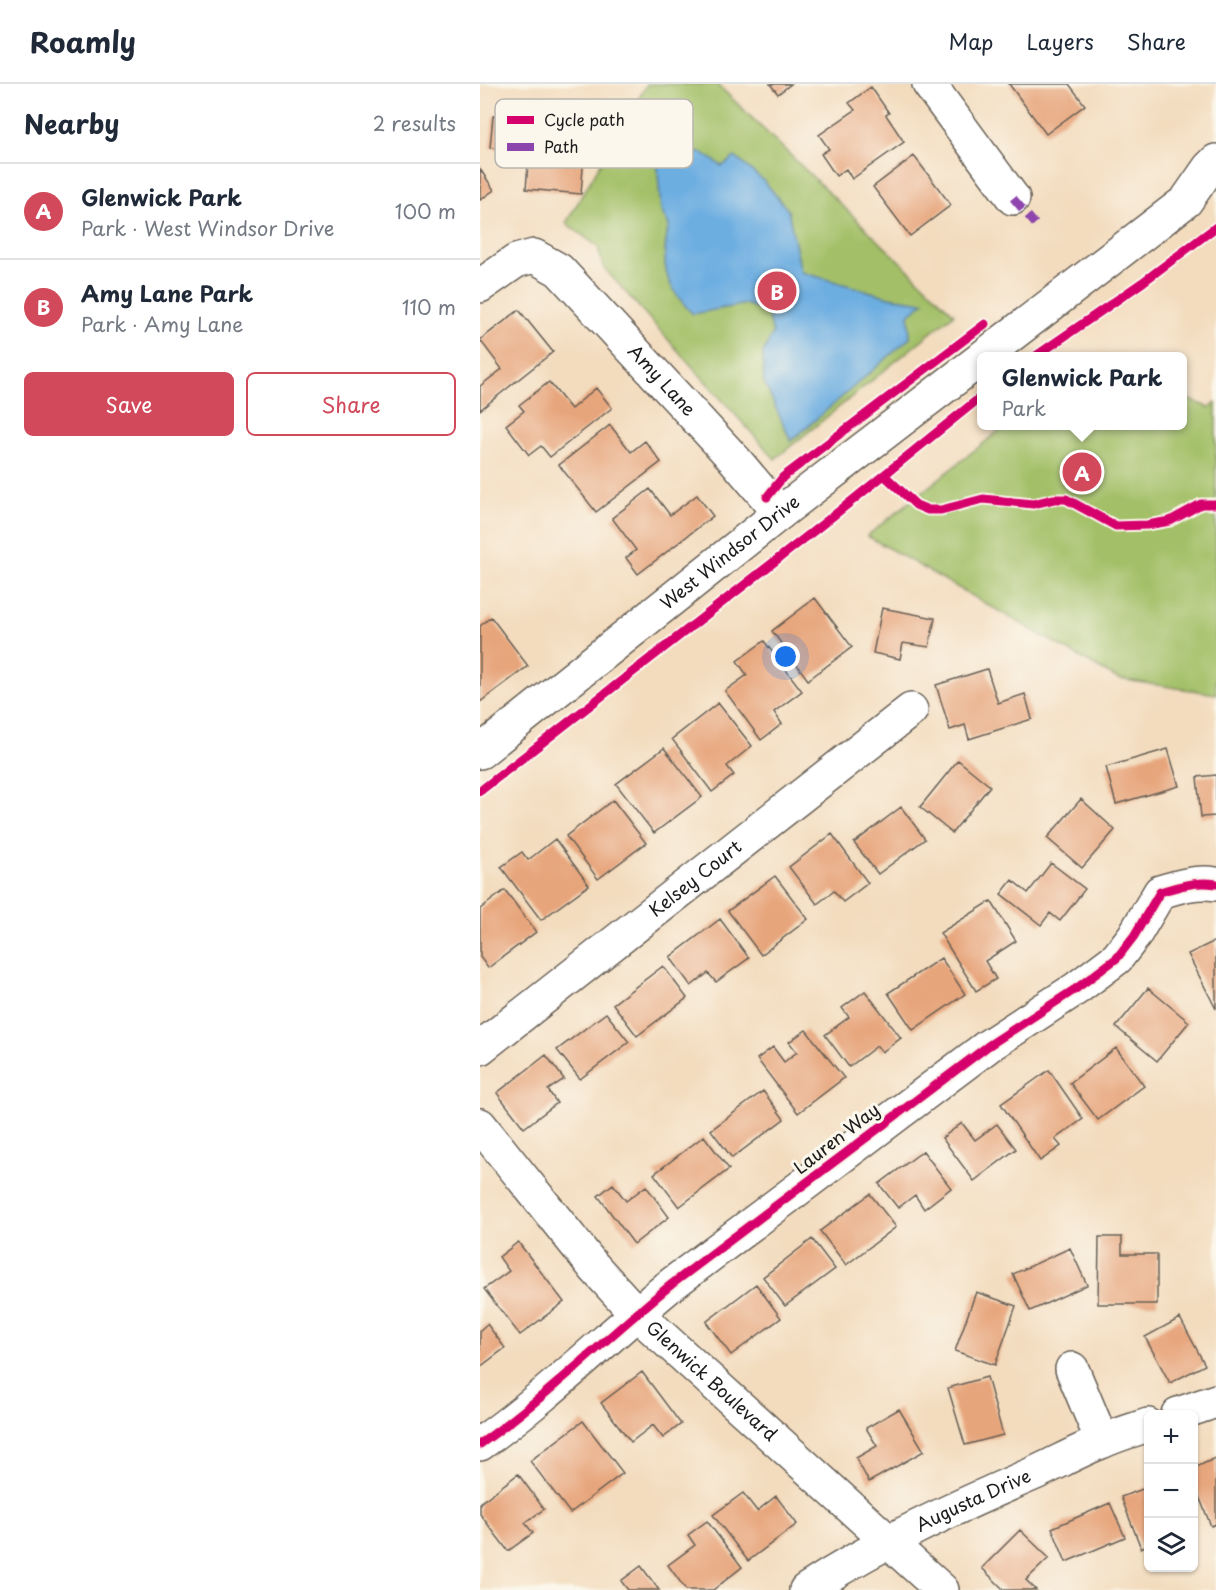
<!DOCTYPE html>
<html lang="en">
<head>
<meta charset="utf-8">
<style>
  body { margin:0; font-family:"Playpen Sans",sans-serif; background:#f6f6f7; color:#1f2937 }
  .controls { position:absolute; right:18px; bottom:18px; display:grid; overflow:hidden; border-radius:9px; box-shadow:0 2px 4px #0004 }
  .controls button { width:54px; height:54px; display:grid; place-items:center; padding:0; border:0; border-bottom:2px solid #e0e1e3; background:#fff; color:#1f2937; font:30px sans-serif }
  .you { position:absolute; left:306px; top:573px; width:21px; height:21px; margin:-15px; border:4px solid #fff; border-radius:50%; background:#1a73e8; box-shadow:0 0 0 9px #1a73e833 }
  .badge { display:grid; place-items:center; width:39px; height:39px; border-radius:50%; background:#d1495b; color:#fff; font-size:20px; font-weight:700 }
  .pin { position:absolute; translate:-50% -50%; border:3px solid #fff; box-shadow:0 2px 6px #0006 }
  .popup { position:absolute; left:497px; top:268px; width:210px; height:78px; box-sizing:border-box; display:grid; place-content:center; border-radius:9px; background:#fff; filter:drop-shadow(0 2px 4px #0005); font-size:20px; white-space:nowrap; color:#747a83 }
  .popup b { font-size:22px; color:#1f2937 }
  .popup::after { content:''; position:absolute; left:50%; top:100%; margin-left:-12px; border:12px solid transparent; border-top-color:#fff }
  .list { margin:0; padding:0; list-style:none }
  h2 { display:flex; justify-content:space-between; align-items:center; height:78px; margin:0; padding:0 24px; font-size:26px }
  h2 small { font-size:20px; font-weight:400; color:#747a83 }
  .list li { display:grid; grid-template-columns:39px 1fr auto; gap:18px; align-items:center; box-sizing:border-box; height:96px; padding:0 24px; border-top:2px solid #e0e1e3 }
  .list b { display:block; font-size:22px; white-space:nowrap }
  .list p { margin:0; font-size:20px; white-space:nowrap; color:#747a83 }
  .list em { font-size:20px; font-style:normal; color:#747a83 }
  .actions { display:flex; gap:12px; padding:18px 24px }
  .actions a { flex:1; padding:14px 0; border:2px solid #d1495b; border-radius:9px; text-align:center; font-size:21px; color:#d1495b }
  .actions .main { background:#d1495b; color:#fff }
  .icon { flex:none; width:33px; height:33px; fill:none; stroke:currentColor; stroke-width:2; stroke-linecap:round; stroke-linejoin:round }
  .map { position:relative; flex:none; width:736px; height:1506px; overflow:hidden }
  header { display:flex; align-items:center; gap:36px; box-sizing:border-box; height:84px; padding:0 30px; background:#fff; border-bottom:2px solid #e0e1e3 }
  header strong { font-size:28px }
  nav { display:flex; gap:33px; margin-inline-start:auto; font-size:21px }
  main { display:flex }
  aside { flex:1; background:#fff }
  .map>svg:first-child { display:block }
</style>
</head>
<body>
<header>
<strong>Roamly</strong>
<nav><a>Map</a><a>Layers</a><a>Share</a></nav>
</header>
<main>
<aside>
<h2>Nearby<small>2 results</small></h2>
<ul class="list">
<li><span class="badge">A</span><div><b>Glenwick Park</b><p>Park · West Windsor Drive</p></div><em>100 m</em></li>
<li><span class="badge">B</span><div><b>Amy Lane Park</b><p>Park · Amy Lane</p></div><em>110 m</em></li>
</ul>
<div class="actions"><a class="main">Save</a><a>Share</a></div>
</aside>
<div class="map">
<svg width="736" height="1506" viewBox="0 0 736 1506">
  <rect width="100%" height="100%" fill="#fbf7ec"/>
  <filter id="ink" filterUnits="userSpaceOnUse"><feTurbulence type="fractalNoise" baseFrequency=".0167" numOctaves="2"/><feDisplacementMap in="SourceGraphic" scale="12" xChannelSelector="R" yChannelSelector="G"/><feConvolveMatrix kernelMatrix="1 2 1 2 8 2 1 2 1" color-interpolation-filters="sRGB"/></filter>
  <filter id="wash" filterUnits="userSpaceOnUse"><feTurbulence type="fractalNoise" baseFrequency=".008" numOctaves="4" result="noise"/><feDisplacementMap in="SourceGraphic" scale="24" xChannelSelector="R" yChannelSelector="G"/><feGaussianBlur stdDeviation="1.35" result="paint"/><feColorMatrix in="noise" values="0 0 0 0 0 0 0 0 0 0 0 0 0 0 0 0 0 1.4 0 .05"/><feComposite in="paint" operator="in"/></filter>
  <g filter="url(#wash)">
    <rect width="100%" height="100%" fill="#f3dcbe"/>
    <!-- green -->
    <path fill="#a3c067" stroke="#606e42" stroke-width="1.5" d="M167 0H237L474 230 295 375 123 183 118 163 86 139Z
      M703 313 730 324 736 319V610L638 595 387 452 525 342H702Z"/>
    <!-- water -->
    <path fill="#6daee1" stroke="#44657e" stroke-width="1.5" d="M191 67 223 69 242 82 255 73 285 98 308 126 321 188 409 213 444 218 429 231 430 254 311 357 284 298 283 269 293 249 287 229 266 220 213 230C184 201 180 181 189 141L181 127 177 77Z"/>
    <g id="blocks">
      <!-- building -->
      <path fill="#e7a57b" d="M290 0H311L298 10Z
        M529 0H589L605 21 566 50Z
        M391 3 409 29 406 31 424 58 372 95 366 85 356 92 341 70 349 65 339 51 375 26 369 19Z
        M13 32 35 34 33 51 105 58 101 110 46 105 49 67 10 64Z
        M434 72 471 121 430 152 393 103Z
        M0 85 14 106 0 116Z
        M39 226 73 268 0 326V302L22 285 0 256Z
        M69 298 91 325 116 304 132 324 70 373 61 362 49 371 26 341 44 327 39 321Z
        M130 341 151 368 165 357 181 378 116 428 79 381Z
        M170 405 190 431 217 411 233 432 158 490 146 474 156 466 132 434Z
        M335 514 372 563 328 596 292 547Z
        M402 524 455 534 449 563 423 559 420 575 393 569Z
        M11 533 48 582 0 618V542Z
        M284 557 322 607 294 628 302 640 281 656 245 607 267 591 257 577Z
        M507 585 518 619 545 610 552 635 489 655 485 641 470 646 456 601Z
        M238 619 272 662 247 682 254 691 232 708 192 655Z
        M184 664 222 713 174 749 136 700Z
        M688 665 699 702 636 720 626 683Z
        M478 676 510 702 472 749 440 723Z
        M736 691V732L721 733 717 693Z
        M601 715 635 746 602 784 567 754Z
        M133 716 166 759 118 795 86 752Z
        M421 723 445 755 398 790 374 759Z
        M352 750 388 799 363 818 354 807 337 820 309 783Z
        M75 755 109 801 61 836 21 783 42 768 48 776Z
        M571 779 605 805 580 837 570 829 561 841 521 810 532 796 548 809Z
        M295 792 328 835 281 871 248 827Z
        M25 806 56 848 8 884 0 873V825Z
        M511 817 536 857 505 877 516 895 496 907 460 849Z
        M240 835 269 874 236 898 228 889 211 902 190 873Z
        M735 857 736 859V925L708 870Z
        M461 874 485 910 433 946 408 909Z
        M183 882 207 914 157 952 133 920Z
        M668 904 709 938 677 977 636 943Z
        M385 907 421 954 402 968 397 962 369 983 345 951 369 933 362 924Z
        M126 929 149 958 100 995 77 966Z
        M326 946 364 994 318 1029 277 975 293 963 304 978 317 968 309 958Z
        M636 964 664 1002 618 1036 590 999Z
        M66 971 84 995 68 1006 77 1019 44 1044 17 1009Z
        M569 986 603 1035 575 1055 581 1062 560 1077 521 1020Z
        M283 1007 304 1035 252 1074 231 1046Z
        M482 1039 495 1056 517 1040 536 1065 494 1097 462 1054Z
        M224 1052 249 1085 199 1123 174 1090Z
        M443 1067 471 1104 444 1125 435 1111 418 1124 399 1100Z
        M133 1100 146 1117 166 1102 189 1133 154 1160 118 1112Z
        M390 1110 416 1143 366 1181 340 1147Z
        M619 1153H642V1170H677V1220H618Z
        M332 1155 355 1185 305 1222 283 1193Z
        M38 1158 84 1218 40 1251 4 1205 29 1187 19 1173Z
        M590 1164 607 1201 550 1227 533 1190Z
        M276 1200 301 1234 251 1271 226 1238Z
        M496 1208 536 1222 515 1281 475 1267Z
        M700 1234 725 1281 690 1299 665 1253Z
        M7 1240 25 1264 0 1283V1246Z
        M162 1288 201 1340 183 1354 173 1341 151 1358 121 1319Z
        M507 1293 523 1351 485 1361 468 1304Z
        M419 1325 444 1367 389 1398 376 1374 397 1362 386 1344Z
        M103 1337 143 1389 90 1429 50 1377Z
        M736 1374V1440L731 1442 714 1400V1384Z
        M38 1390 64 1425 45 1439 53 1449 28 1467 0 1430V1419Z
        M668 1403V1461L661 1464 641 1413Z
        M263 1409 277 1427 296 1412 317 1440 268 1477 233 1431Z
        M630 1419 645 1453 586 1478 572 1444Z
        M227 1437 262 1483 233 1506H206L188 1481 215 1461 208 1451Z
        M540 1446 569 1474 546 1496 556 1506H524L502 1484Z
        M161 1482 179 1506H148L141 1497Z"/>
    </g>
  </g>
  <g filter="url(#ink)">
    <use href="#blocks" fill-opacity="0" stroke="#675f55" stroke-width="1.5"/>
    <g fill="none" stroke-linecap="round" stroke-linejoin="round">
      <defs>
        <g id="minor">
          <path d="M449 0 533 114"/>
          <path id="s1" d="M0 202 36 177 54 172 79 186 255 376 300 429"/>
          <path d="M504 272 706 117 729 84 736 77"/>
          <path id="s2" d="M0 668 300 429 502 274"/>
          <path id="s3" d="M0 964 431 626"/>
          <path id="s4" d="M0 1041 114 1183 156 1229 462 1506"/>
          <path d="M592 1285 622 1357"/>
          <path d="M698 1330 736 1317"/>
          <path d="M0 1360C68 1312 128 1252 192 1200L508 962 597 904 637 874 654 852 680 808C699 802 716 797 736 800"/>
          <path id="s5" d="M326 1506C398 1459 476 1423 555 1389 577 1379 598 1367 621 1358 636 1351 653 1346 668 1341"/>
        </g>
      </defs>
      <!-- minor casing -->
      <use href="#minor" stroke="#675f55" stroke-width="36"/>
      <!-- minor -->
      <use href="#minor" stroke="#fff" stroke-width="33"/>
      <!-- quiet -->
      <path stroke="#8e44ad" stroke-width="8" stroke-dasharray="15 8" stroke-linecap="butt" d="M533 114 555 140"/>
      <defs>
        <path id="cycleway" d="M556 272 663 198 736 143
          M404 391 436 421 448 426H461L503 415 553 420 574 415H586L636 442 667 441 690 437 721 420H736
          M287 413 303 393 505 240
          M0 707 353 432 502 312
          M0 1360C68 1312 128 1252 192 1200L508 962 597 904 637 874 654 852 680 808C699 802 716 797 736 800"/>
      </defs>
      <!-- cycleway casing -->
      <use href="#cycleway" stroke="#fbf7ec" stroke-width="13"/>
      <!-- cycleway -->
      <use href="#cycleway" stroke="#d6006c" stroke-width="9"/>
    </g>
  </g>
  <g text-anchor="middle" stroke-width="6" stroke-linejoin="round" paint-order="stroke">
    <!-- street labels -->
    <g font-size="18" fill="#1c1c1c" stroke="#fbf7ec">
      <text dy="6" stroke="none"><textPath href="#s1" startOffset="242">Amy Lane</textPath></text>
      <text dy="6" stroke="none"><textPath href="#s2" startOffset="320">West Windsor Drive</textPath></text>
      <text dy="6" stroke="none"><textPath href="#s3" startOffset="274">Kelsey Court</textPath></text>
      <text transform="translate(357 1055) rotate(-38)" y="6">Lauren Way</text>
      <text dy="6" stroke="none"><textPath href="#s4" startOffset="346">Glenwick Boulevard</textPath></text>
      <text dy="6" stroke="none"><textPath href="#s5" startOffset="190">Augusta Drive</textPath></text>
    </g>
  </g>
  <!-- legend -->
  <rect x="15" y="15" width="198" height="69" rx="9" fill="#fbf7ec" stroke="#b8b5ae" stroke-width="1.5"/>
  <rect x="27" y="32" width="27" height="8" fill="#d6006c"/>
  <rect x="27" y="59" width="27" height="8" fill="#8e44ad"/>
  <g font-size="16" fill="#1c1c1c">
    <text x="64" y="42">Cycle path</text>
    <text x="64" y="69">Path</text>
  </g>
</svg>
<div class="controls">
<button>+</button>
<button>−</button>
<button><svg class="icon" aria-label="layers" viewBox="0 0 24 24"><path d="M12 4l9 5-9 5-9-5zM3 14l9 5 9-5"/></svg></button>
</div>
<div class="you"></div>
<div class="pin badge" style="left:602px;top:388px">A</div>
<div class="popup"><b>Glenwick Park</b>Park</div>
<div class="pin badge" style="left:297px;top:207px">B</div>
</div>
</main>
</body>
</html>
